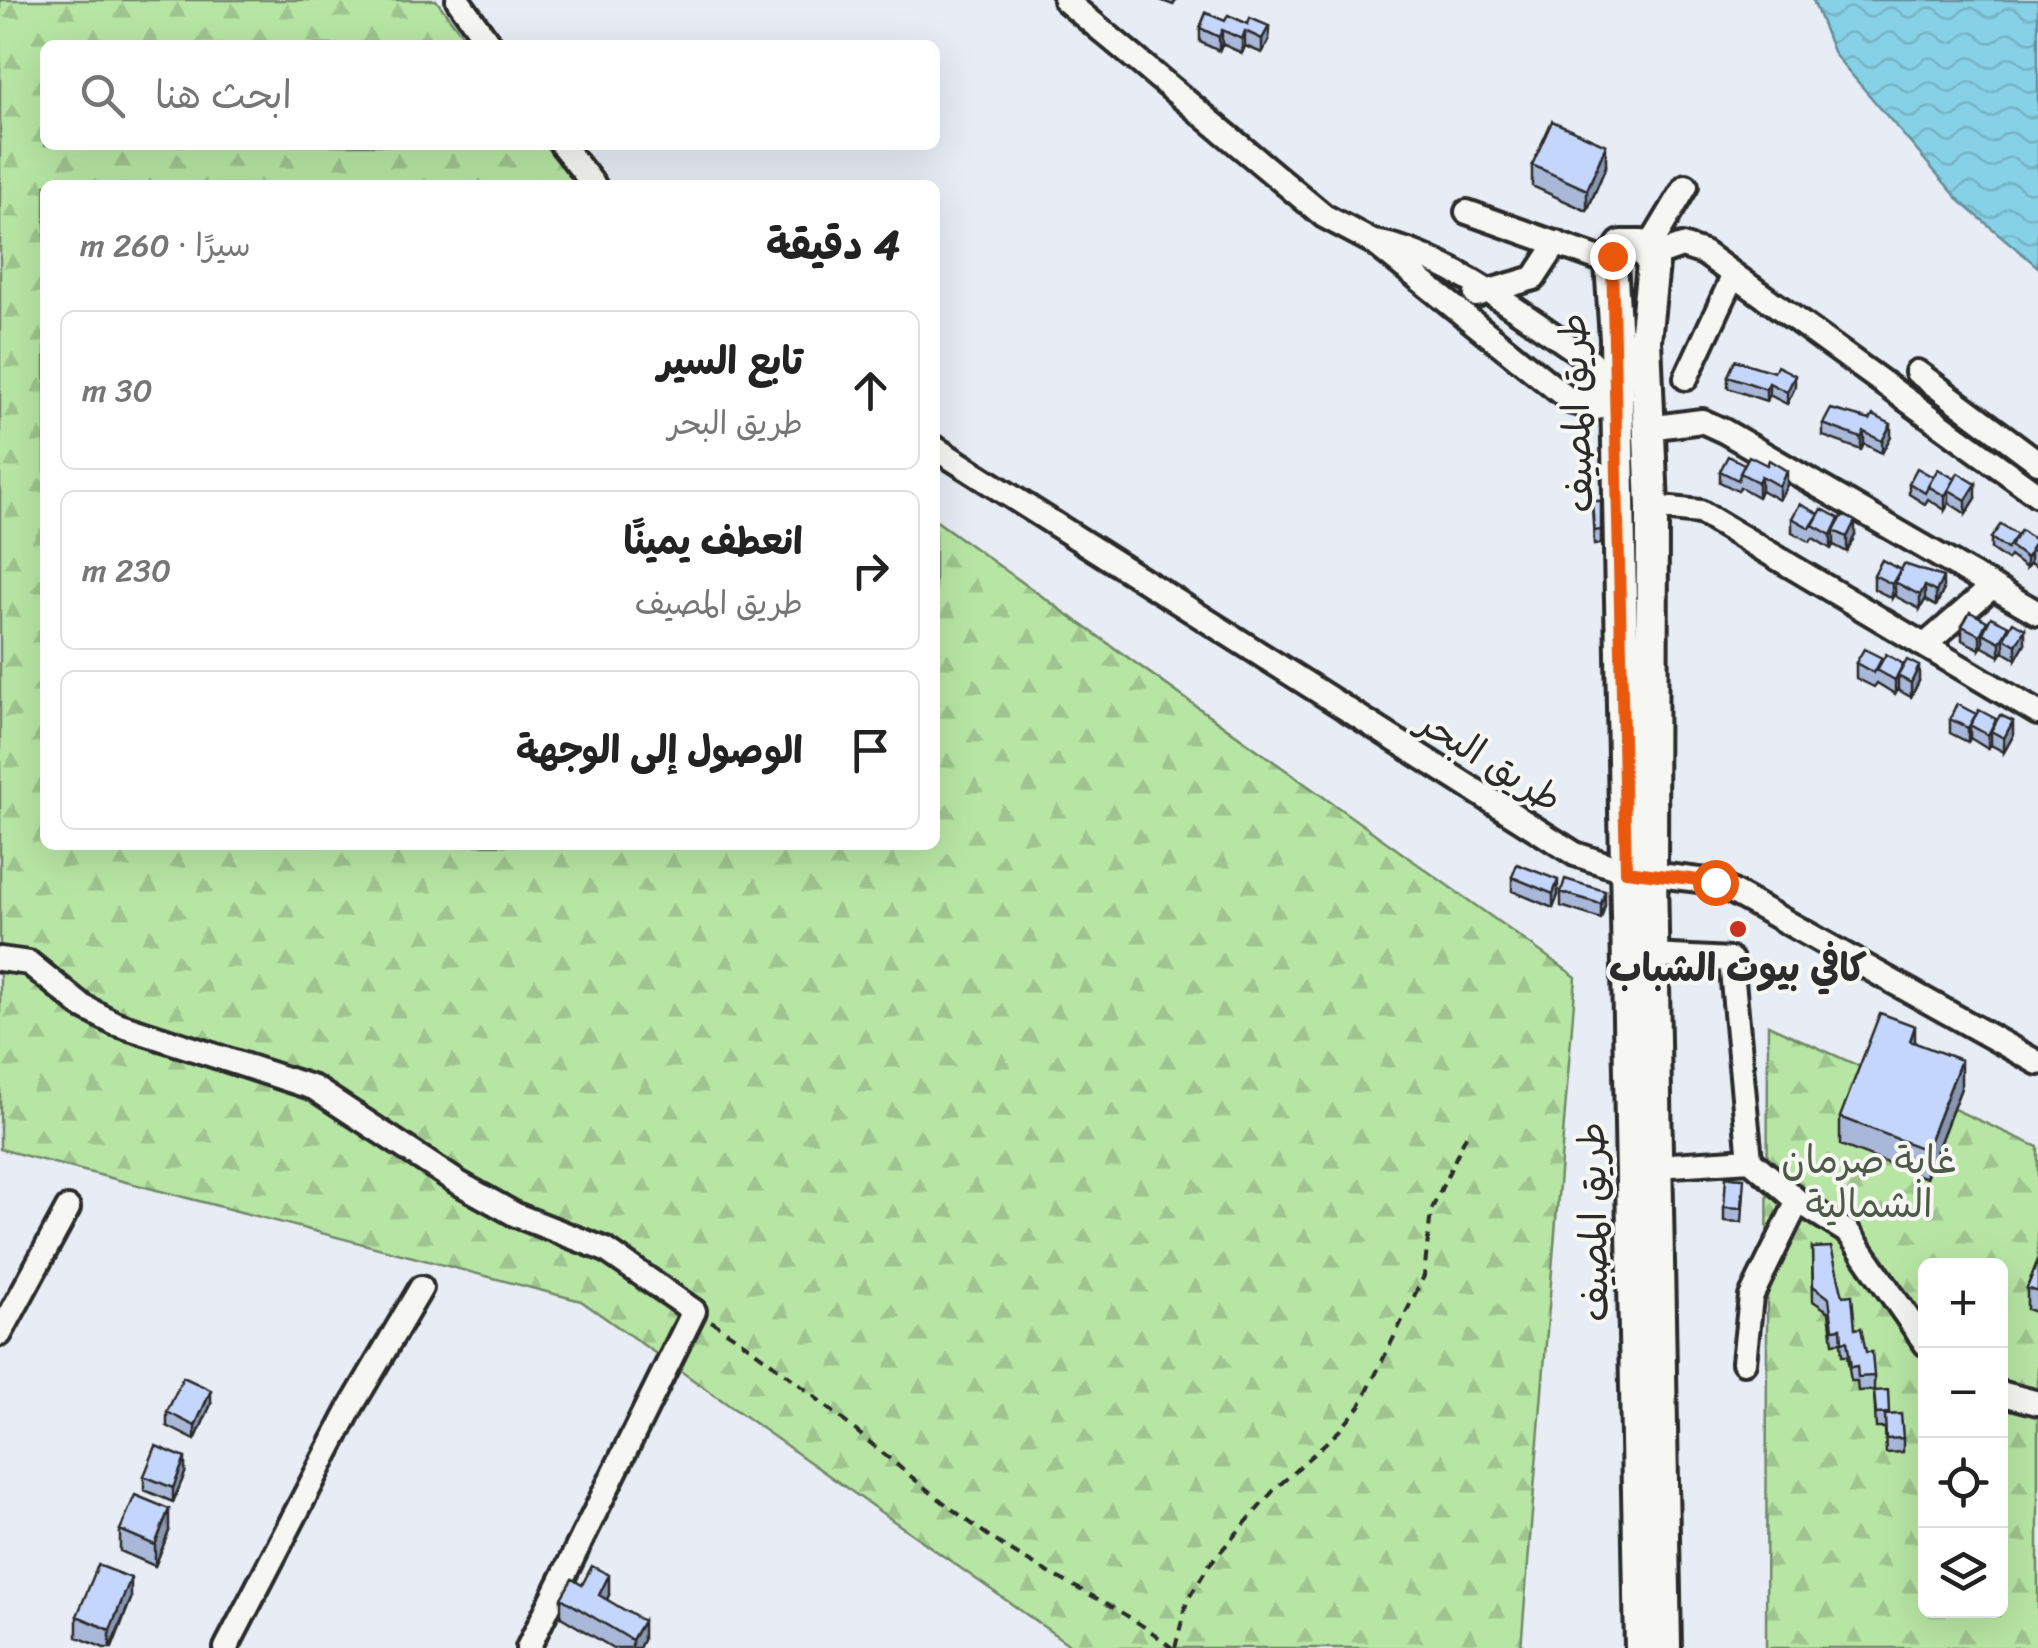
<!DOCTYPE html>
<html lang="ar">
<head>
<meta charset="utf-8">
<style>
  body { margin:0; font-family:Sriracha,"Playpen Sans Arabic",sans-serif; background:#f2f2f2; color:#222; direction:rtl }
  .controls { position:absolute; right:30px; bottom:30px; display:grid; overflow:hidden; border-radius:15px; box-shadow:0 10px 40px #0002 }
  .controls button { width:90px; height:90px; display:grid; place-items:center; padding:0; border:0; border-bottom:2px solid #e0e0e0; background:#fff; color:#222; font:50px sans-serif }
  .stop { position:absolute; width:30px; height:30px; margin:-22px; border:8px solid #ea580c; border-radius:50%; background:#fff }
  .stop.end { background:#ea580c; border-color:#fff; box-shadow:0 2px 10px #0008 }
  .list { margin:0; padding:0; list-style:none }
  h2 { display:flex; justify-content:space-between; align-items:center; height:130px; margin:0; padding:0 40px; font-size:42px }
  h2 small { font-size:32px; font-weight:400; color:#767676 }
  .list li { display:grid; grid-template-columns:65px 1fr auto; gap:30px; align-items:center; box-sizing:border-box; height:160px; margin:0 20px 20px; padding:0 20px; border:2px solid #e0e0e0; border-radius:15px }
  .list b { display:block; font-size:38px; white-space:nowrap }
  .list p { margin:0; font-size:32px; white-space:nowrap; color:#767676 }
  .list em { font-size:32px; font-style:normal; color:#767676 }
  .icon { flex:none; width:55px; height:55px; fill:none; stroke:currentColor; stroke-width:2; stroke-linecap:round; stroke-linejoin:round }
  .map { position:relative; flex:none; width:2038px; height:1648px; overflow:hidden; direction:ltr }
  .search { position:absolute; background:#fff; box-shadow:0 10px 40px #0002; left:40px; top:40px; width:900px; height:110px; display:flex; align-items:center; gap:25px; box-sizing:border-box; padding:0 35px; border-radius:15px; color:#767676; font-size:38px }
  .panel { position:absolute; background:#fff; box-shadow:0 10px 40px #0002; left:40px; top:180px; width:900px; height:670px; border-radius:15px; direction:rtl }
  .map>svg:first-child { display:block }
</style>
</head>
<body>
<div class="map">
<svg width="2038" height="1648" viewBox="0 0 2038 1648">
  <defs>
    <pattern id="forest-firs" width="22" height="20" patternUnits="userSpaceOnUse" patternTransform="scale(2.5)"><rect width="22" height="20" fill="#b7e6a4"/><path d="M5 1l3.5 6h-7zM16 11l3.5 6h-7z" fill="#9ec58d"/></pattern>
    <pattern id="water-waves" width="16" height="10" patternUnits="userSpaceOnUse" patternTransform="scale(2.5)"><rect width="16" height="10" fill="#86d1e6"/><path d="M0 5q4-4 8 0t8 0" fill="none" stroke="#74b4c5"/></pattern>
  </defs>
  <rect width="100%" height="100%" fill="#e7ecf5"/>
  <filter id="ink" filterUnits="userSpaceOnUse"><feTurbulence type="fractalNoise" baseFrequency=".01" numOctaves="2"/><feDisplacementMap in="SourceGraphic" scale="20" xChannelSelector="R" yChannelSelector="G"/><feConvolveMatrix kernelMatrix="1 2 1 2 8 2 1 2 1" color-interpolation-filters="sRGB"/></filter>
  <g filter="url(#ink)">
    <!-- forest -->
    <path fill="url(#forest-firs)" stroke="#718868" stroke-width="2.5" fill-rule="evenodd" d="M0 0H436L470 45H45V145H546L577 185H45V845H935V520L1576 977 1521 1648H1074L581 1301 0 1149Z
      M1768 1025 2038 1147V1648H1766ZM1926 1266H2000V1610H1926Z"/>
    <!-- water -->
    <path fill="url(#water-waves)" stroke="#628f9b" stroke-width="2.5" d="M1813 0H2038V267L1961 202 1834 54Z"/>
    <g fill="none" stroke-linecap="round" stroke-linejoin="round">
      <defs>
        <path id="minor" d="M458 0 490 45
          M1065 0 1324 216 1373 242 1572 402 1597 408 1595 365 1590 360C1528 319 1445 252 1373 242
          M562 145 594 185
          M1467 212 1611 263
          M1647 251 1686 186
          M1651 257 1682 246 1704 253 2038 495
          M1476 295 1534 278 1557 243
          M1917 372 2038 462
          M1686 378 1734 275
          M1648 428 1702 421 1724 431 2038 613
          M935 448 1575 854 1626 871 1715 882 2038 1063
          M1652 507 1700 512 2038 713
          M1925 645 1992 587
          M1652 956 1731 960 1750 1160 1656 1166
          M0 959 29 963 82 1006 114 1023 314 1088 457 1182 516 1215 606 1250 694 1311 528 1648
          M1798 1201 1849 1233 1926 1344
          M0 1334 68 1208
          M1744 1362 1751 1297 1798 1201 1750 1160
          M2000 1393 2038 1403
          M226 1648 351 1407 421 1288"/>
        <path id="major" d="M1641 1648 1616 339 1611 263 1622 246H1642L1653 264 1645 340 1652 507 1651 875 1665 1648"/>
      </defs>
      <!-- minor casing -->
      <use href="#minor" stroke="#2b2b2b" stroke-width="30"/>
      <!-- major casing -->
      <use href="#major" stroke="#2b2b2b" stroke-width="38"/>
      <!-- path -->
      <path stroke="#2b2b2b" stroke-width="4" stroke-dasharray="10 8" stroke-linecap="butt" d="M711 1321C815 1387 901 1477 1002 1545 1058 1582 1120 1604 1172 1648
        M1175 1648 1187 1601 1209 1565 1274 1490 1340 1430 1360 1406 1424 1276 1431 1211 1469 1129"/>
      <!-- minor -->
      <use href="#minor" stroke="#f6f6f2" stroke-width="22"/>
      <!-- major -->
      <use href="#major" stroke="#f6f6f2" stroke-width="30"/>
    </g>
    <!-- wall -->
    <path fill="#a9b8d9" stroke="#2b2b2b" stroke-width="2.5" d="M1160 0H1176L1173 5Z
      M1206 13 1269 40 1262 53 1245 46 1242 53 1222 44 1219 51 1200 42V28Z
      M1532 165 1606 166 1587 211 1532 186Z
      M1728 376 1795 387 1787 404 1769 395 1766 401 1728 388Z
      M1823 424 1891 436 1882 453 1864 444 1861 450 1823 436Z
      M1744 464 1787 485 1779 500 1761 490 1758 497 1740 487 1738 491 1720 482V471Z
      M1933 477 1976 498 1966 514 1949 503 1945 510 1928 499 1925 504 1909 494V483Z
      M1592 501H1601V544L1594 545Z
      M1819 514 1839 522 1855 535 1847 552 1834 545V542L1831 549 1813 538 1810 542 1792 532V518Z
      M2017 535 2036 541 2038 538V568L2030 563 2026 568 2010 556 2007 560 1991 549V538Z
      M1882 560 1943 591 1936 606 1925 600 1920 609 1895 596V593L1892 598 1874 589V575Z
      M1962 626 2025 643 2016 659 2004 652V650L2000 656 1983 647V644L1980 649 1962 640Z
      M1856 663 1919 681 1911 697 1898 690V688L1895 694 1877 683 1874 687 1856 678Z
      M1950 719 2013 736 2004 752 1991 745V743L1988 749 1970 738 1968 742 1950 733Z
      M1512 877 1558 895 1553 908 1512 891Z
      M1561 892 1605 905 1601 919 1561 906Z
      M1915 1043 1961 1088 1926 1178 1840 1145V1117Z
      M1744 1192 1742 1222 1724 1221V1207Z
      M1812 1248 1843 1296 1874 1376V1390L1858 1391 1857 1381H1851L1847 1356H1842L1841 1342 1833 1343 1829 1312 1813 1301Z
      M2038 1260V1313L2027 1309V1288Z
      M1874 1391 1903 1438V1452L1886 1453 1885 1428H1876Z
      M211 1404 195 1440 167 1426V1412Z
      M185 1473 173 1502 144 1490V1476Z
      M120 1530 169 1531 155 1566 120 1551Z
      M582 1585 609 1595 607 1599 643 1640 639 1648H613L561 1617V1598Z
      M131 1599 112 1648H104L77 1637V1616Z"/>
    <!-- shaded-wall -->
    <path fill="#8996b0" stroke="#2b2b2b" stroke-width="2.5" d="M1269 26V40L1262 53V39Z
      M1222 30V44L1219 51V37Z
      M1245 31V46L1242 53V39Z
      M1606 145V166L1587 211V190Z
      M1795 375V387L1787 404V392Z
      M1769 383V395L1766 401V389Z
      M1891 424V436L1882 453V441Z
      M1864 432V444L1861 450V438Z
      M1787 471V485L1779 500V486Z
      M1761 476V490L1758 497V482Z
      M1955 479 1949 490V503L1945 510V496Z
      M1976 484V498L1966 514V500Z
      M1839 518V533L1834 531V542L1831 549V535Z
      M1855 521V535L1847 552V537Z
      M2030 552V563L2026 568V558Z
      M1900 570 1895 582V593L1892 598V584Z
      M1943 577V591L1936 606V592Z
      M1925 586V600L1920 609V595Z
      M1987 621 1983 633V644L1980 649V635Z
      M2009 626 2004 638V650L2000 656V642Z
      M2025 629V643L2016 659V645Z
      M1919 666V681L1911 697V683Z
      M1898 676V688L1895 694V680Z
      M1996 719 1991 731V743L1988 749V735Z
      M2013 721V736L2004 752V738Z
      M1970 725V738L1968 742V728Z
      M1558 880V895L1553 908V894Z
      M1605 891V905L1601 919V904Z
      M1915 1026V1054L1910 1041Z
      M1961 1060V1088L1926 1178V1150Z
      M211 1390V1404L195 1440V1426Z
      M185 1458V1473L173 1502V1488Z
      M169 1509V1531L155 1566V1545Z
      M609 1575V1595L599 1614V1595Z
      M131 1578V1599L110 1648V1630Z
      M643 1621V1640L639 1648H632V1640Z"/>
    <!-- building -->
    <path fill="#c4d6fc" stroke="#2b2b2b" stroke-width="2.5" d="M1206 13 1225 21 1228 15 1248 24 1250 18 1269 26 1262 39 1245 31 1242 39 1222 30 1219 37 1200 28Z
      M1552 121 1606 145 1587 190 1532 165Z
      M1735 360 1774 372 1777 366 1795 375 1787 392 1769 383 1766 389 1728 376Z
      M1831 409 1870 420 1873 415 1891 424 1882 441 1864 432 1861 438 1823 424Z
      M1728 456 1744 464 1738 480 1720 471Z
      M1749 456 1767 465 1769 460 1787 471 1779 486 1761 476 1758 482 1740 473Z
      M1917 468 1933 477 1925 493 1909 483Z
      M1938 469 1955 479 1945 496 1928 486Z
      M1958 473 1976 484 1966 500 1949 490Z
      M1592 501H1601V530L1594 531Z
      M1800 504 1819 514 1810 528 1792 518Z
      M1822 509 1839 518 1831 535 1813 525Z
      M1843 515 1855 521 1847 537 1834 531Z
      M2001 524 2017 535 2007 549 1991 538Z
      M2021 530 2036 541 2026 558 2010 546Z
      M2038 538V554L2030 549Z
      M1882 560 1900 570 1892 584 1874 575Z
      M1904 564 1943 577 1936 592 1925 586 1920 595 1895 582Z
      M1970 612 1987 621 1980 635 1962 626Z
      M1991 617 2009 626 2000 642 1983 633Z
      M2013 622 2025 629 2016 645 2004 638Z
      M1864 649 1882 658 1874 673 1856 663Z
      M1886 654 1903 664 1895 680 1877 670Z
      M1907 660 1919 666 1911 683 1898 676Z
      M1957 704 1976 714 1968 728 1950 719Z
      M1979 710 1996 719 1988 735 1970 725Z
      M2000 715 2013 721 2004 738 1991 731Z
      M1517 864 1558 880 1553 894 1512 877Z
      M1565 879 1605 891 1601 904 1561 892Z
      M1880 1013 1915 1026 1910 1041 1961 1060 1926 1150 1840 1117Z
      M1726 1177 1744 1178 1742 1208 1724 1207Z
      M1831 1247 1843 1296 1852 1295 1855 1329 1861 1328 1866 1352H1872L1874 1376 1858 1377 1857 1366 1851 1367 1847 1341 1842 1342 1841 1328 1833 1329 1829 1298 1813 1286 1812 1248Z
      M2038 1260V1292L2027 1288Z
      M183 1377 211 1390 195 1426 167 1412Z
      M1888 1390 1889 1413 1876 1414 1874 1391Z
      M1901 1414 1903 1438 1886 1439 1885 1415Z
      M156 1446 185 1458 173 1488 144 1476Z
      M135 1495 169 1509 155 1545 120 1530Z
      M98 1565 131 1578 110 1630 77 1616Z
      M592 1566 609 1575 599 1595 643 1621 632 1640 561 1598 572 1579 582 1585Z"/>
  </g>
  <g fill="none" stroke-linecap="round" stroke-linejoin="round" filter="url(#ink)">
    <!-- route -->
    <path stroke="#ea580c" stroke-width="12" d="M1612 256 1626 871 1715 882"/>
  </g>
  <!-- markers -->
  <circle fill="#c8321e" stroke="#f6f6f2" stroke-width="4" cx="1738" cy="929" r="10"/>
  <g text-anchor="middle" stroke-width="8" stroke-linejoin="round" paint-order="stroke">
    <!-- street labels -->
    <g font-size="38" fill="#2b2b2b" stroke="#f6f6f2">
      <text transform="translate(1576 413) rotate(-92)" y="13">طريق المصيف</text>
      <text transform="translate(1490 760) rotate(32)" y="13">طريق البحر</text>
      <text transform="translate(1593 1222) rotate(-91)" y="13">طريق المصيف</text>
    </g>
    <!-- poi labels -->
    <g font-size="38" font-weight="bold" fill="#2b2b2b" stroke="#f6f6f2">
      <text x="1738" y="981">كافي بيوت الشباب</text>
    </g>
    <!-- park labels -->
    <g font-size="38" fill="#4e5a49" stroke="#f6f6f2">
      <text x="1869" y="1173">غابة صرمان<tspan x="1869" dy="44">الشمالية</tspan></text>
    </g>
  </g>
</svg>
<div class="controls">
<button>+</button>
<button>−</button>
<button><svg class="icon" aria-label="locate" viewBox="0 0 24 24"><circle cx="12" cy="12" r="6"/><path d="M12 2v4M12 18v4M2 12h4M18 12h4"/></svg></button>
<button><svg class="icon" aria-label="layers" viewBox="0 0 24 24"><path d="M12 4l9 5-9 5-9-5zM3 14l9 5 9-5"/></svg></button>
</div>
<div class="stop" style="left:1715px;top:882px"></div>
<div class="stop end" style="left:1612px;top:256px"></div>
<div class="search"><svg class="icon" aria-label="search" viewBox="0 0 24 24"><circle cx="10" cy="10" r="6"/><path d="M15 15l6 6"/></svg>ابحث هنا</div>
<section class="panel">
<h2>4 دقيقة<small>سيرًا · 260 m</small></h2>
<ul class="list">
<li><svg class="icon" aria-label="ahead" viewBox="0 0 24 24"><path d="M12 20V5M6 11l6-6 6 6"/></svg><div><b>تابع السير</b><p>طريق البحر</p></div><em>30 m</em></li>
<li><svg class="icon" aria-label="right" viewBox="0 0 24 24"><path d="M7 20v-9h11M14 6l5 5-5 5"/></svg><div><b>انعطف يمينًا</b><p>طريق المصيف</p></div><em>230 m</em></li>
<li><svg class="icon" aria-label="arrive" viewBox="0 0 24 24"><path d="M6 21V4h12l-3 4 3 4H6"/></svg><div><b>الوصول إلى الوجهة</b></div></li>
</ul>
</section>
</div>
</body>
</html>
